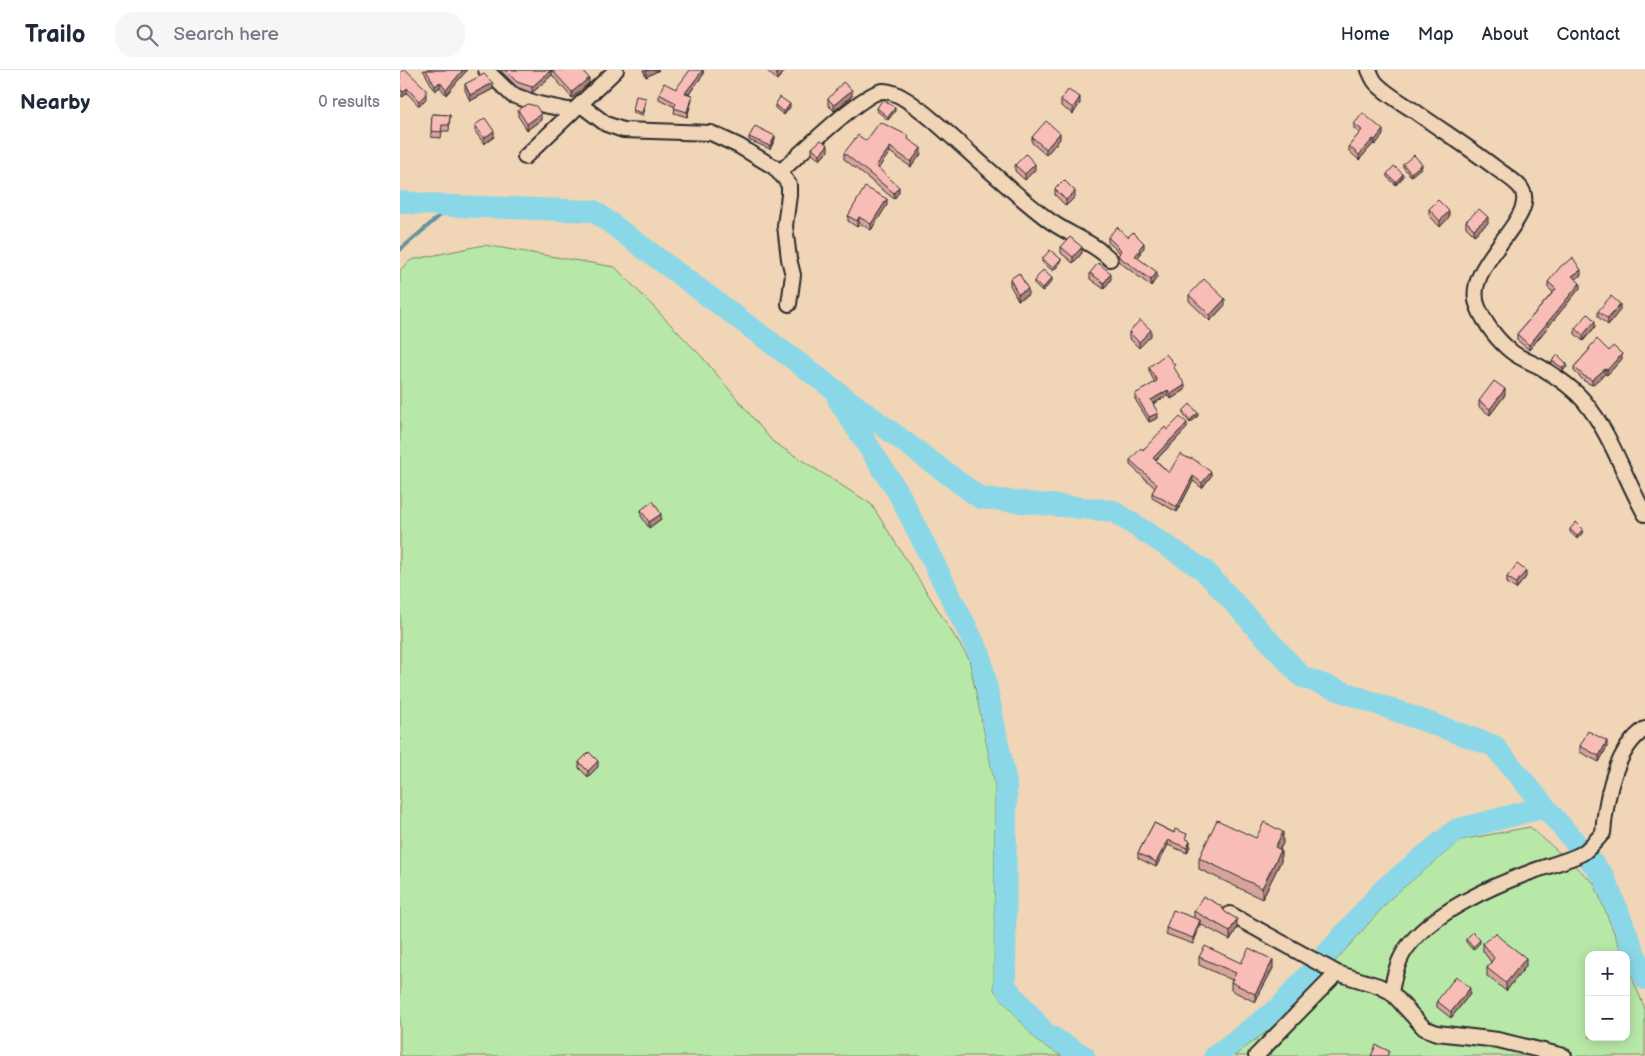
<!DOCTYPE html>
<html lang="en">
<head>
<meta charset="utf-8">
<style>
  body { margin:0; font-family:"Balsamiq Sans",sans-serif; background:#f6f6f7; color:#1f2937 }
  .controls { position:absolute; right:15px; bottom:15px; display:grid; overflow:hidden; border-radius:10px; box-shadow:0 2px 12px #0003 }
  .controls button { width:45px; height:45px; display:grid; place-items:center; padding:0; border:0; border-bottom:1px solid #e0e1e3; background:#fff; color:#1f2937; font:25px sans-serif }
  .list { margin:0; padding:0; list-style:none }
  h2 { display:flex; justify-content:space-between; align-items:center; height:65px; margin:0; padding:0 20px; font-size:21px }
  h2 small { font-size:16px; font-weight:400; color:#747a83 }
  .icon { flex:none; width:28px; height:28px; fill:none; stroke:currentColor; stroke-width:2; stroke-linecap:round; stroke-linejoin:round }
  .map { position:relative; flex:none; width:1245px; height:986px; overflow:hidden }
  header { display:flex; align-items:center; gap:30px; box-sizing:border-box; height:70px; padding:0 25px; background:#fff; border-bottom:1px solid #e0e1e3 }
  header strong { font-size:24px }
  nav { display:flex; gap:28px; margin-inline-start:auto; font-size:18px }
  .search { width:350px; height:45px; background:#f6f6f7; display:flex; align-items:center; gap:12px; box-sizing:border-box; padding:0 18px; border-radius:20px; color:#747a83; font-size:19px }
  main { display:flex }
  aside { flex:1; background:#fff }
  .map>svg:first-child { display:block }
</style>
</head>
<body>
<header>
<strong>Trailo</strong>
<div class="search"><svg class="icon" aria-label="search" viewBox="0 0 24 24"><circle cx="10" cy="10" r="6"/><path d="M15 15l6 6"/></svg>Search here</div>
<nav><a>Home</a><a>Map</a><a>About</a><a>Contact</a></nav>
</header>
<main>
<aside>
<h2>Nearby<small>0 results</small></h2>
<ul class="list">
</ul>
</aside>
<div class="map">
<svg width="1245" height="986" viewBox="0 0 1245 986">
  <rect width="100%" height="100%" fill="#f0d5b7"/>
  <filter id="ink" filterUnits="userSpaceOnUse"><feTurbulence type="fractalNoise" baseFrequency=".02" numOctaves="2"/><feDisplacementMap in="SourceGraphic" scale="10" xChannelSelector="R" yChannelSelector="G"/><feConvolveMatrix kernelMatrix="1 2 1 2 8 2 1 2 1" color-interpolation-filters="sRGB"/></filter>
  <g filter="url(#ink)">
    <!-- green -->
    <path fill="#b8e8a7" stroke="#728a69" d="M84 175 215 197 303 288 373 372 471 434 569 589 595 715 594 920 638 972 662 986H0V200L11 190Z
      M1130 757 1194 813 1223 885H1189V967H1226V893L1245 939V986H834L888 945 992 827 1061 770Z"/>
    <g fill="none" stroke-linecap="round" stroke-linejoin="round">
      <!-- stream -->
      <path stroke="#64939c" stroke-width="4" d="M0 180 51 136"/>
      <!-- river -->
      <path stroke="#8ad8e7" stroke-width="22" d="M0 132 51 136 194 141 580 428 713 441 804 500 902 607 1094 676 1204 807 1245 909
        M438 329 499 424 580 585 606 713 605 916 645 963 684 986
        M815 986 880 937 984 819 1056 760 1145 737"/>
      <defs>
        <path id="street" d="M86 0 112 25 139 34 173 41
          M969 0C971 4 973 10 976 13 985 23 1002 33 1013 40 1041 60 1070 78 1097 99 1104 104 1114 110 1120 117 1144 146 1060 195 1078 237 1085 254 1098 271 1112 282 1121 289 1133 293 1142 298 1157 307 1173 318 1184 331 1212 365 1224 407 1245 444
          M181 35 206 54 223 60 311 63 339 76 374 97 385 109 389 115V125L385 156 389 189 393 205 389 234
          M125 87 216 0
          M379 103C397 87 463 22 483 21 498 20 522 41 534 51 571 83 607 118 646 148 666 164 692 171 710 189
          M830 844 937 903 979 916 991 922 1024 958 1037 963 1098 970 1164 986
          M991 922C994 907 997 892 1006 879 1030 844 1091 816 1131 802 1143 797 1175 789 1184 782 1191 777 1197 769 1203 763 1206 729 1214 680 1245 659
          M856 986 937 903"/>
      </defs>
      <!-- street casing -->
      <use href="#street" stroke="#2b2b2b" stroke-width="18"/>
      <!-- street -->
      <use href="#street" stroke="#f0d5b7" stroke-width="14"/>
    </g>
    <!-- wall -->
    <path fill="#d6a39d" stroke="#2b2b2b" d="M23 0H67L46 25 40 17 35 21Z
      M100 0H182L189 13 172 28 152 5 132 23 117 17Z
      M243 0H259L246 7Z
      M303 0V5L289 24 292 30 287 47 274 43 275 37 259 29V24L276 19Z
      M366 0H385V1L377 10Z
      M0 3 26 29 19 36 7 23 3 27 0 25Z
      M65 14 93 19 70 31 65 20Z
      M452 26 434 41 428 35V29Z
      M661 30 680 33 673 44 661 36Z
      M246 31 242 46 233 43V40Z
      M375 35 390 37 384 45 375 38Z
      M477 38 495 41 488 50 477 41Z
      M118 40 141 50 127 60 118 46Z
      M32 44 50 45 49 61H42L41 68 31 67Z
      M954 54 983 65 975 75 973 74 959 90 949 81V76L960 63 954 59Z
      M75 55 94 67 84 74 75 61Z
      M349 67 375 69 370 79 349 70Z
      M632 67 660 69 646 85 632 73Z
      M509 70 521 84 511 97 490 82 478 98 499 122 494 129 444 89V83Z
      M412 78 428 81 420 90 412 84Z
      M1003 94 1022 97 1011 106 1003 97Z
      M615 95 635 100 625 110 615 101Z
      M987 104 1003 107 996 115 987 107Z
      M655 119 675 127 666 136 655 125Z
      M487 135 471 160 459 153 457 157 448 151V146Z
      M1029 139 1049 147 1040 157 1029 145Z
      M1066 151 1088 153 1074 165 1066 157Z
      M708 167H728L744 178 740 182V185L737 188 757 207 751 216 718 191V186L720 183 708 172Z
      M661 177 682 183 673 193 661 183Z
      M642 189 661 192 653 201 642 192Z
      M690 203 711 209 704 219 690 209Z
      M1181 205 1176 209 1180 218 1129 280 1117 270V264L1153 222 1148 218V212Z
      M610 209 628 225 618 230 610 215Z
      M634 211H652L642 222 634 214Z
      M789 225 825 235 810 251 789 231Z
      M1220 240 1208 255 1198 247V241Z
      M1195 257 1183 271 1175 264V258Z
      M729 262 751 266 739 278 729 268Z
      M1189 278 1209 281 1222 289 1207 305 1205 304 1192 315 1184 311 1174 301V297L1189 280Z
      M1152 291 1167 297 1163 301 1152 294Z
      M749 297 775 300 785 320 771 329 768 325 753 334 758 348 749 352 735 329V324L755 313 749 301Z
      M1105 325 1090 345 1079 337V331Z
      M783 341 798 346 790 353 783 344Z
      M787 358 756 390 769 403 811 406 802 418 793 411 777 442 752 428V423L755 418 730 395V390L767 360Z
      M241 440 261 449 249 458 241 446Z
      M1170 459 1183 462 1177 469 1170 462Z
      M1107 507H1126L1116 519 1107 513Z
      M1180 676 1207 677 1199 692 1180 682Z
      M179 692 198 697 188 707 179 698Z
      M754 753 787 769 790 776 787 783 768 775 756 797 738 788V783Z
      M856 768 883 773 880 779 881 791 862 829 799 799V788Z
      M794 841 825 842 837 858 830 870 800 854 793 874 766 864V858L794 847Z
      M1066 869 1080 873 1073 880 1066 872Z
      M1083 873 1126 896 1106 921 1087 906V898L1091 892 1083 881Z
      M799 887 841 893 873 898 855 932 831 920V912L832 910 799 895Z
      M1070 924 1051 948 1037 937V931Z"/>
    <!-- shaded-wall -->
    <path fill="#ae8480" stroke="#2b2b2b" d="M63 0H67L46 25V20Z
      M152 0V5L132 23V17Z
      M249 0H259L246 7V1Z
      M303 0V5L285 29V23Z
      M380 0H385V1L377 10V4Z
      M189 8V13L172 28V22Z
      M40 12V17L35 21V16Z
      M93 13V19L70 31V25Z
      M7 18V23L3 27V22Z
      M452 20V26L434 41V35Z
      M26 24V29L19 36V31Z
      M292 25V30L287 47V42Z
      M680 27V33L673 44V38Z
      M390 34V37L384 45V42Z
      M495 38V41L488 50V47Z
      M141 44V50L127 60V54Z
      M983 60V65L975 75V70Z
      M94 61V67L84 74V68Z
      M660 63V69L646 85V79Z
      M375 66V69L370 79V76Z
      M973 69V74L959 90V85Z
      M428 75V81L420 90V84Z
      M490 77V82L476 102V96Z
      M521 78V84L511 97V92Z
      M635 94V100L625 110V104Z
      M1022 94V97L1011 106V103Z
      M1003 104V107L996 115V112Z
      M499 117V122L494 129V123Z
      M675 121V127L666 136V130Z
      M487 129V135L471 160V154Z
      M1049 141V147L1040 157V151Z
      M459 147V153L457 157V151Z
      M1088 147V153L1074 165V159Z
      M744 173V178L740 182V185L735 191V186L739 179Z
      M682 177V183L673 193V187Z
      M661 189V192L653 201V198Z
      M1181 200V205L1172 212V206Z
      M757 202V207L751 216V210Z
      M711 203V209L704 219V213Z
      M652 208V211L642 222V219Z
      M1180 213V218L1129 280V275Z
      M628 219V225L618 230V224Z
      M825 229V235L810 251V245Z
      M1220 234V240L1208 255V249Z
      M1195 251V257L1183 271V265Z
      M751 260V266L739 278V272Z
      M1222 284V289L1207 305V300Z
      M1167 294V297L1163 301V298Z
      M1205 299V304L1192 315V310Z
      M785 315V320L771 329V324Z
      M1105 319V325L1090 345V339Z
      M768 320V325L751 335V330Z
      M758 343V348L749 352V347Z
      M798 343V346L790 353V350Z
      M787 353V358L753 393V388Z
      M811 402V406L802 418V413Z
      M793 406V411L777 442V437Z
      M261 444V449L249 458V452Z
      M1183 459V462L1177 469V466Z
      M1126 501V507L1116 519V513Z
      M1207 671V677L1199 692V686Z
      M198 691V697L188 707V701Z
      M883 762V773L875 788V777Z
      M768 770V775L756 797V792Z
      M790 771V776L787 783V778Z
      M881 780V791L862 829V818Z
      M837 849V858L830 870V861Z
      M800 850V856L793 874V868Z
      M1080 870V873L1073 880V877Z
      M1126 888V896L1106 921V913Z
      M873 890V898L855 932V924Z
      M1070 918V924L1051 948V942Z"/>
    <!-- building -->
    <path fill="#f9bdb7" stroke="#2b2b2b" d="M3 0H6L26 19V24L19 31 7 18 3 22 0 19V3Z
      M26 0H63L46 20 40 12 35 16Z
      M105 0H151L132 17 117 12Z
      M152 0H182L189 8 172 22Z
      M290 0H303L285 23 292 25 287 42 274 38 276 33 259 24 264 13 276 19Z
      M373 0H380L377 4Z
      M84 4 93 13 70 25 65 14Z
      M443 12 452 20 434 35 428 29Z
      M668 20 680 27 673 38 661 30Z
      M236 26 246 28 242 43 233 40Z
      M380 27 390 34 384 42 375 35Z
      M483 29 495 38 488 47 477 38Z
      M128 34 136 36 141 44 127 54 118 40Z
      M963 43 983 60 975 70 973 69 959 85 949 76 962 60 954 54Z
      M32 44 50 45 49 55H42L41 62 31 61Z
      M85 48 94 61 84 68 75 55Z
      M646 51 660 63 646 79 632 67Z
      M480 52 509 66 508 69 521 78 511 92 490 77 476 96 499 117 494 123 444 83 458 65 466 71Z
      M355 56 375 66 370 76 349 67Z
      M421 70 428 75 420 84 412 78Z
      M626 84 635 94 625 104 615 95Z
      M1014 85 1022 94 1011 103 1003 94Z
      M994 96 1003 104 996 112 987 104Z
      M664 110 675 121 666 130 655 119Z
      M465 117 487 129 471 154 459 147 457 151 448 146Z
      M1038 130 1049 141 1040 151 1029 139Z
      M1079 139 1088 147 1074 159 1066 151Z
      M717 157 728 167 733 162 744 173 739 179 740 180 735 186 757 202 751 210 718 186 721 180 708 167Z
      M670 167 682 177 673 187 661 177Z
      M650 180 661 189 653 198 642 189Z
      M1173 188 1181 200 1172 206 1180 213 1129 275 1117 264 1156 219 1148 212 1161 196Z
      M698 193 711 203 704 213 690 203Z
      M643 200 652 208 642 219 634 211Z
      M619 203 628 219 618 224 610 209Z
      M804 209 825 229 810 245 789 225Z
      M1211 226 1220 234 1208 249 1198 241Z
      M1188 244 1195 251 1183 265 1175 258Z
      M740 250 751 260 739 272 729 262Z
      M1197 269 1209 281 1213 276 1222 284 1207 300 1205 299 1192 310 1184 306 1174 297 1190 279 1189 278Z
      M766 284 775 295 773 296 785 315 771 324 768 320 751 330 758 343 749 347 735 324 757 311 749 297Z
      M1158 285 1167 294 1163 298 1152 291Z
      M1094 311 1105 319 1090 339 1079 331Z
      M790 334 798 343 790 350 783 341Z
      M780 347 787 353 753 388 769 403 780 384 790 389 792 388 811 402 802 413 793 406 777 437 752 423 757 414 730 390 741 378 743 380 765 357 767 360Z
      M253 431 261 444 249 452 241 440Z
      M1176 452 1183 459 1177 466 1170 459Z
      M1117 494 1126 501 1116 513 1107 507Z
      M1188 661 1207 671 1199 686 1180 676Z
      M189 682 198 691 188 701 179 692Z
      M817 750 856 768 864 752 883 762 875 777 881 780 862 818 799 788Z
      M754 753 774 763 775 759 787 764 785 768 790 771 787 778 768 770 756 792 738 783Z
      M803 826 821 836 825 842 837 849 830 861 794 841Z
      M773 840 800 850 793 868 766 858Z
      M1073 862 1080 870 1073 877 1066 869Z
      M1096 863 1100 868 1126 888 1106 913 1087 898 1094 888 1083 873Z
      M805 876 841 893 849 878 873 890 855 924 831 912 836 903 799 887Z
      M1056 906 1070 918 1051 942 1037 931Z
      M976 975 989 981 987 986H971Z"/>
  </g>
</svg>
<div class="controls">
<button>+</button>
<button>−</button>
</div>
</div>
</main>
</body>
</html>
